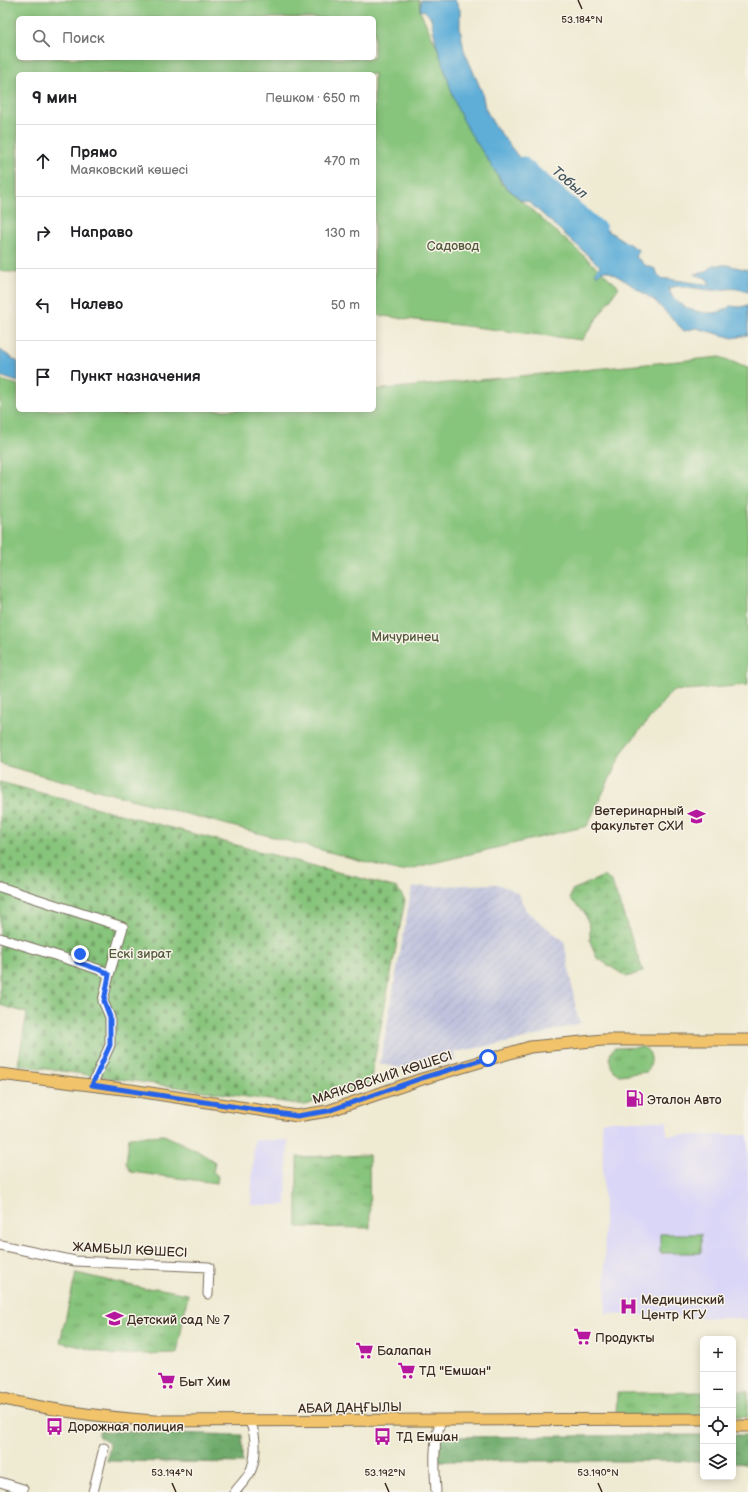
<!DOCTYPE html>
<html lang="ru">
<head>
<meta charset="utf-8">
<style>
  body { margin:0; font-family:"Balsamiq Sans",sans-serif; background:#f2f2f2; color:#202124 }
  .controls { position:absolute; right:12px; bottom:12px; display:grid; overflow:hidden; border-radius:6px; box-shadow:0 2px 10px #0003 }
  .controls button { width:36px; height:36px; display:grid; place-items:center; padding:0; border:0; border-bottom:1px solid #e0e0e0; background:#fff; color:#202124; font:20px sans-serif }
  .stop { position:absolute; width:12px; height:12px; margin:-9px; border:3px solid #2563eb; border-radius:50%; background:#fff }
  .stop.end { background:#2563eb; border-color:#fff; box-shadow:0 1px 4px #0008 }
  .list { margin:0; padding:0; list-style:none }
  h2 { display:flex; justify-content:space-between; align-items:center; height:52px; margin:0; padding:0 16px; font-size:17px }
  h2 small { font-size:13px; font-weight:400; color:#757577 }
  .list li { display:grid; grid-template-columns:26px 1fr auto; gap:12px; align-items:center; box-sizing:border-box; height:72px; padding:0 16px; border-top:1px solid #e0e0e0 }
  .list b { display:block; font-size:15px; white-space:nowrap }
  .list p { margin:0; font-size:13px; white-space:nowrap; color:#757577 }
  .list em { font-size:13px; font-style:normal; color:#757577 }
  .icon { flex:none; width:22px; height:22px; fill:none; stroke:currentColor; stroke-width:2; stroke-linecap:round; stroke-linejoin:round }
  .map { position:relative; flex:none; width:748px; height:1492px; overflow:hidden }
  .search { position:absolute; background:#fff; box-shadow:0 2px 10px #0003; left:16px; top:16px; width:360px; height:44px; display:flex; align-items:center; gap:10px; box-sizing:border-box; padding:0 14px; border-radius:6px; color:#757577; font-size:15px }
  .panel { position:absolute; background:#fff; box-shadow:0 2px 10px #0003; left:16px; top:72px; width:360px; height:340px; border-radius:6px }
  .map>svg:first-child { display:block }
</style>
</head>
<body>
<div class="map">
<svg width="748" height="1492" viewBox="0 0 748 1492">
  <defs>
    <pattern id="industrial-furrows" width="10" height="10" patternUnits="userSpaceOnUse"><rect width="10" height="10" fill="#c0c2dd"/><path d="M-1 1l2-2M0 10L10 0M9 11l2-2" fill="none" stroke="#a6a7bd"/></pattern>
    <pattern id="grass-tufts" width="24" height="20" patternUnits="userSpaceOnUse"><rect width="24" height="20" fill="#87c47b"/><path d="M3 7l-1-3M5 7V3M7 7l1-3M15 17l-1-3M17 17v-4M19 17l1-3" fill="none" stroke="#709f64"/></pattern>
    <pattern id="forest-crowns" width="20" height="18" patternUnits="userSpaceOnUse"><rect width="20" height="18" fill="#6daa6b"/><path d="M2 6a3 3 0 1 1 6 0M12 15a3 3 0 1 1 6 0" fill="none" stroke="#5b8b57"/></pattern>
    <pattern id="wetland-marsh" width="20" height="14" patternUnits="userSpaceOnUse"><rect width="20" height="14" fill="#87c47b"/><path d="M1 5h8M5 5V1M11 12h8M15 12V8" fill="none" stroke="#709f64"/></pattern>
    <pattern id="cemetery-stones" width="16" height="16" patternUnits="userSpaceOnUse"><rect width="16" height="16" fill="#87c47b"/><path d="M2 7V4a2 2 0 0 1 4 0v3zM10 15v-3a2 2 0 0 1 4 0v3z" fill="#709f64"/></pattern>
  </defs>
  <rect width="100%" height="100%" fill="#f7f3e8"/>
  <filter id="ink" filterUnits="userSpaceOnUse"><feTurbulence type="fractalNoise" baseFrequency=".025" numOctaves="2"/><feDisplacementMap in="SourceGraphic" scale="8" xChannelSelector="R" yChannelSelector="G"/><feConvolveMatrix kernelMatrix="1 2 1 2 8 2 1 2 1" color-interpolation-filters="sRGB"/></filter>
  <filter id="wash" filterUnits="userSpaceOnUse"><feTurbulence type="fractalNoise" baseFrequency=".012" numOctaves="4" result="noise"/><feDisplacementMap in="SourceGraphic" scale="16" xChannelSelector="R" yChannelSelector="G"/><feGaussianBlur stdDeviation="0.9" result="paint"/><feColorMatrix in="noise" values="0 0 0 0 0 0 0 0 0 0 0 0 0 0 0 0 0 1.4 0 .05"/><feComposite in="paint" operator="in"/></filter>
  <g filter="url(#wash)">
    <rect width="100%" height="100%" fill="#efead2"/>
    <!-- built -->
    <path fill="#dad6f7" d="M602 1121H667V1135H748V1319L606 1314Z
      M254 1140H288L286 1205H251Z"/>
    <!-- industrial -->
    <path fill="url(#industrial-furrows)" d="M497 884 517 892 527 912 564 941 577 1015 580 1023 521 1040 454 1052 455 1061 422 1069 413 1070 380 1064 412 887Z"/>
    <!-- grass -->
    <path fill="url(#grass-tufts)" stroke="#61774c" d="M643 1047C653 1052 653 1063 647 1072L619 1075C610 1069 606 1057 614 1048Z
      M369 1155 370 1228 297 1227V1157Z
      M76 1273 146 1289 156 1288 188 1294 177 1353 114 1355 60 1342Z
      M733 1391H748V1417H733Z
      M703 1392V1417L616 1416 617 1393Z"/>
    <!-- forest -->
    <path fill="url(#forest-crowns)" stroke="#546a44" d="M99 1431 242 1435V1463L107 1461 110 1444 99 1437Z
      M703 1435V1461H435L440 1437Z
      M733 1435H748V1465L733 1462Z"/>
    <!-- wetland -->
    <path fill="url(#wetland-marsh)" stroke="#61774c" d="M604 876 612 882 643 971 627 977 597 958 590 941V928L585 913 570 899 572 890Z"/>
    <!-- cemetery -->
    <path fill="url(#cemetery-stones)" stroke="#61774c" d="M0 782 397 888 405 900 370 1083 305 1105 18 1065 27 1013 0 1005Z"/>
    <!-- garden -->
    <path fill="#87c47b" stroke="#61774c" fill-rule="evenodd" d="M0 0H419L420 11 501 183 619 287 582 340 374 315V74H18V273L0 271ZM18 18H374V58H18Z
      M720 357 748 368V685L672 691 623 751 587 826 400 871 0 764V380L18 385V410H102L120 415 173 410H374V390Z
      M164 1135 196 1150 215 1162 213 1172 218 1176 217 1183 131 1172 126 1163 129 1137Z
      M660 1234H701V1253H660Z"/>
    <!-- water -->
    <path fill="#5eaed8" stroke="#4c6c7b" d="M421 0H455L460 10V28L464 50 482 92 485 108 493 123 517 155 570 207 640 251 635 256 645 265 655 269 660 278 711 285 706 278 694 274 706 272 713 265H727L748 270V293L746 291C731 287 730 289 716 290 700 291 684 283 669 288 672 310 716 321 730 306L741 307 748 305V335L733 338 696 328 684 331 655 301 624 280 608 271H602L597 276 595 272 600 266 529 202 521 200 504 185 469 131 457 108 436 43 431 18 425 11 420 10Z
      M0 350 18 362V382L0 376Z"/>
    <g fill="none" stroke-linecap="round" stroke-linejoin="round">
      <!-- river -->
      <path stroke="#5eaed8" stroke-width="11" d="M523 162 601 228"/>
    </g>
  </g>
  <g filter="url(#ink)">
    <g fill="none" stroke-linecap="round" stroke-linejoin="round">
      <defs>
        <path id="minor" d="M0 887 123 927 109 975
          M0 938 77 962
          M80 954 77 962 103 971 109 975 103 1001 110 1017V1045L92 1085
          M0 1245 75 1261 209 1267 208 1294
          M0 1482 23 1489 22 1492
          M93 1492 104 1448
          M235 1492C239 1486 245 1481 249 1474 257 1460 257 1436 250 1422
          M436 1492C435 1473 432 1436 442 1420"/>
        <path id="major" d="M0 1074 131 1090 297 1116 328 1111 422 1079 530 1047 603 1040H748
          M0 1398C51 1411 103 1417 155 1421L703 1419
          M733 1426H748"/>
      </defs>
      <!-- minor casing -->
      <use href="#minor" stroke="#7a6d5d" stroke-width="11"/>
      <!-- major casing -->
      <use href="#major" stroke="#7a6d5d" stroke-width="13"/>
      <!-- minor -->
      <use href="#minor" stroke="#fff" stroke-width="9"/>
      <!-- major -->
      <use href="#major" stroke="#f1c36a" stroke-width="11"/>
    </g>
  </g>
  <g fill="none" stroke-linecap="round" stroke-linejoin="round" filter="url(#ink)">
    <!-- route -->
    <path stroke="#2563eb" stroke-width="5" d="M80 954 77 962 103 971 109 975 104 1001 110 1017V1045L92 1085 297 1116 328 1111 422 1078 488 1058"/>
  </g>
  <!-- ticks -->
  <path fill="none" stroke="#3b2a1e" stroke-width="1.5" d="M578 0 582 9M172 1483 176 1492M385 1483 389 1492M598 1483 602 1492"/>
  <!-- icons -->
  <defs>
    <symbol id="university-bare" viewBox="-9 -9 18 18"><path d="M0-5L7-2L0 1L-7-2ZM-4 1L0 2.5L4 1V4Q0 6-4 4Z" fill="#b5179e" stroke="#f7f3e8" stroke-width="2.5" paint-order="stroke"/></symbol>
    <symbol id="fuel-bare" viewBox="-9 -9 18 18"><path d="M-5.5-6h7V0h2V4h1.3V-2.5L3-4.5l.8-.8L6-3V5H2.5V1h-1V6h-7ZM-4.2-4.7v3.2H.2V-4.7Z" fill="#b5179e" stroke="#f7f3e8" stroke-width="2.5" paint-order="stroke"/></symbol>
    <symbol id="hospital-bare" viewBox="-9 -9 18 18"><path d="M-5-5h3v3.5h4V-5h3V5h-3V1.5h-4V5h-3Z" fill="#b5179e" stroke="#f7f3e8" stroke-width="2.5" paint-order="stroke"/></symbol>
    <symbol id="school-bare" viewBox="-9 -9 18 18"><path d="M0-5L7-2L0 1L-7-2ZM-4 1L0 2.5L4 1V4Q0 6-4 4Z" fill="#b5179e" stroke="#f7f3e8" stroke-width="2.5" paint-order="stroke"/></symbol>
    <symbol id="supermarket-bare" viewBox="-9 -9 18 18"><path d="M-6-5.5h2.5l.6 2H6L4.5 2H-2.5L-4.4-4H-6ZM-1.5 3.2a1.3 1.3 0 1 0 .1 0ZM3 3.2a1.3 1.3 0 1 0 .1 0Z" fill="#b5179e" stroke="#f7f3e8" stroke-width="2.5" paint-order="stroke"/></symbol>
    <symbol id="bus-bare" viewBox="-9 -9 18 18"><path d="M-5-6H5V4H4V6H2V4H-2V6H-4V4H-5ZM-3.5-4V0h7V-4ZM-3.5 1.2v1.5H-2V1.2ZM2 1.2v1.5H3.5V1.2Z" fill="#b5179e" stroke="#f7f3e8" stroke-width="2.5" paint-order="stroke"/></symbol>
  </defs>
  <g fill-rule="evenodd">
    <use href="#university-bare" x="684" y="804" width="25" height="25"/>
    <use href="#fuel-bare" x="622" y="1086" width="25" height="25"/>
    <use href="#hospital-bare" x="616" y="1294" width="25" height="25"/>
    <use href="#school-bare" x="102" y="1306" width="25" height="25"/>
    <use href="#supermarket-bare" x="570" y="1324" width="25" height="25"/>
    <use href="#supermarket-bare" x="352" y="1338" width="25" height="25"/>
    <use href="#supermarket-bare" x="394" y="1358" width="25" height="25"/>
    <use href="#supermarket-bare" x="154" y="1368" width="25" height="25"/>
    <use href="#bus-bare" x="42" y="1414" width="25" height="25"/>
    <use href="#bus-bare" x="370" y="1424" width="25" height="25"/>
  </g>
  <g text-anchor="middle" stroke-width="3" stroke-linejoin="round" paint-order="stroke">
    <!-- park labels -->
    <g font-size="13" fill="#52583a" stroke="#f7f3e8">
      <text x="453" y="250">Садовод</text>
      <text x="405" y="641">Мичуринец</text>
      <text x="140" y="958">Ескі зират</text>
    </g>
    <!-- poi labels -->
    <g font-size="13" fill="#3b2a1e" stroke="#f7f3e8" text-anchor="start">
      <text x="684" y="815" text-anchor="end">Ветеринарный<tspan x="684" dy="15">факультет СХИ</tspan></text>
      <text x="647" y="1104">Эталон Авто</text>
      <text x="641" y="1304">Медицинский<tspan x="641" dy="15">Центр КГУ</tspan></text>
      <text x="127" y="1324">Детский сад № 7</text>
      <text x="595" y="1342">Продукты</text>
      <text x="377" y="1355">Балапан</text>
      <text x="419" y="1375">ТД "Емшан"</text>
      <text x="179" y="1386">Быт Хим</text>
      <text x="68" y="1431">Дорожная полиция</text>
      <text x="396" y="1441">ТД Емшан</text>
    </g>
    <!-- street labels -->
    <g font-size="13" fill="#3b2a1e" stroke="#f7f3e8">
      <text transform="translate(382 1077) rotate(-18)" y="5">МАЯКОВСКИЙ КӨШЕСІ</text>
      <text transform="translate(130 1249) rotate(3)" y="5">ЖАМБЫЛ КӨШЕСІ</text>
      <text transform="translate(350 1407) rotate(-1)" y="5">АБАЙ ДАҢҒЫЛЫ</text>
    </g>
    <!-- water labels -->
    <g font-size="14" font-style="italic" fill="#47585f" stroke="#f7f3e8">
      <text transform="translate(570 182) rotate(40)" y="5">Тобыл</text>
    </g>
  </g>
  <g font-size="10" text-anchor="middle" fill="#3b2a1e" stroke="#f7f3e8" stroke-width="3" stroke-linejoin="round" paint-order="stroke">
    <text x="582" y="23">53.184°N</text>
    <text x="172" y="1476">53.194°N</text>
    <text x="385" y="1476">53.192°N</text>
    <text x="598" y="1476">53.190°N</text>
  </g>
</svg>
<div class="controls">
<button>+</button>
<button>−</button>
<button><svg class="icon" aria-label="locate" viewBox="0 0 24 24"><circle cx="12" cy="12" r="6"/><path d="M12 2v4M12 18v4M2 12h4M18 12h4"/></svg></button>
<button><svg class="icon" aria-label="layers" viewBox="0 0 24 24"><path d="M12 4l9 5-9 5-9-5zM3 14l9 5 9-5"/></svg></button>
</div>
<div class="stop" style="left:488px;top:1058px"></div>
<div class="stop end" style="left:80px;top:954px"></div>
<div class="search"><svg class="icon" aria-label="search" viewBox="0 0 24 24"><circle cx="10" cy="10" r="6"/><path d="M15 15l6 6"/></svg>Поиск</div>
<section class="panel">
<h2>9 мин<small>Пешком · 650 m</small></h2>
<ul class="list">
<li><svg class="icon" aria-label="ahead" viewBox="0 0 24 24"><path d="M12 20V5M6 11l6-6 6 6"/></svg><div><b>Прямо</b><p>Маяковский көшесі</p></div><em>470 m</em></li>
<li><svg class="icon" aria-label="right" viewBox="0 0 24 24"><path d="M7 20v-9h11M14 6l5 5-5 5"/></svg><div><b>Направо</b></div><em>130 m</em></li>
<li><svg class="icon" aria-label="left" viewBox="0 0 24 24"><path d="M17 20v-9H6M10 6l-5 5 5 5"/></svg><div><b>Налево</b></div><em>50 m</em></li>
<li><svg class="icon" aria-label="arrive" viewBox="0 0 24 24"><path d="M6 21V4h12l-3 4 3 4H6"/></svg><div><b>Пункт назначения</b></div></li>
</ul>
</section>
</div>
</body>
</html>
